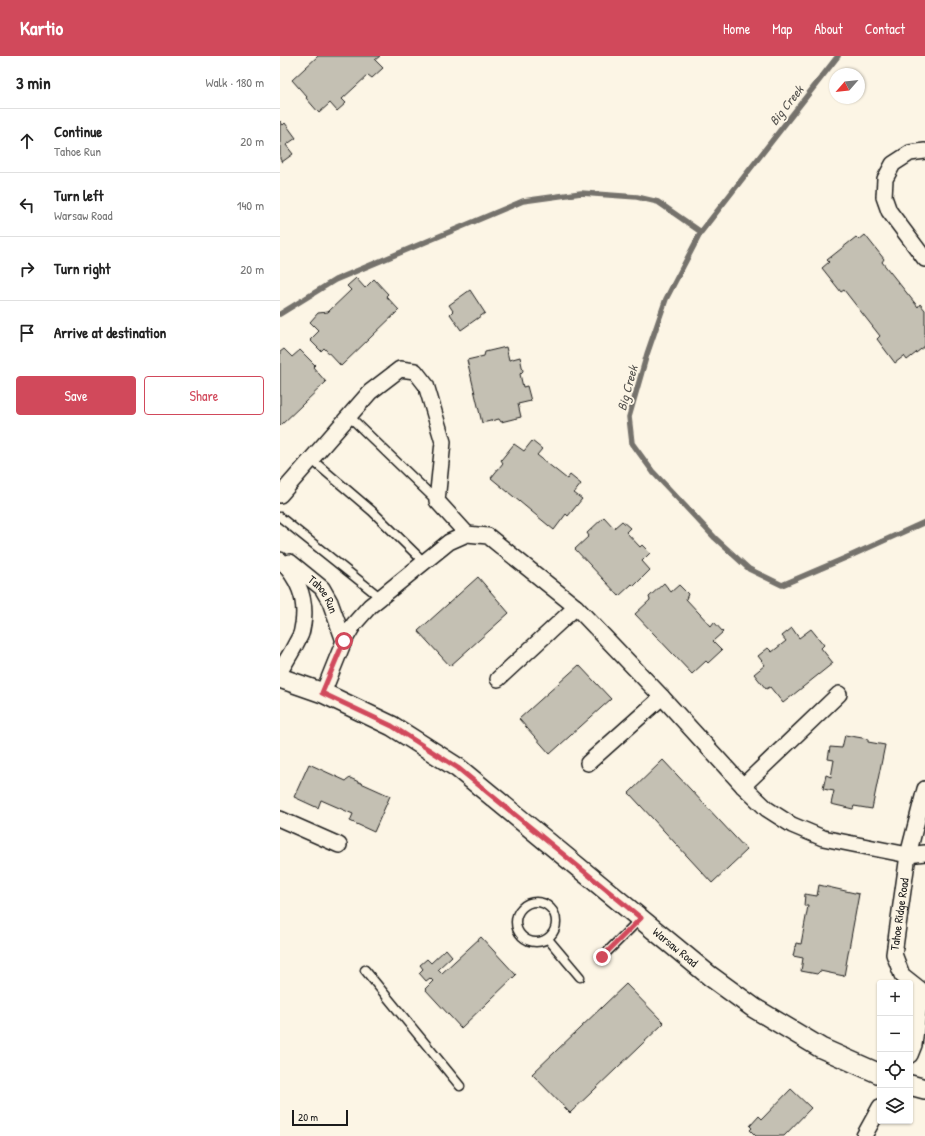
<!DOCTYPE html>
<html lang="en">
<head>
<meta charset="utf-8">
<style>
  body { margin:0; font-family:"Patrick Hand",sans-serif; background:#f2f2f2; color:#222 }
  .controls { position:absolute; right:12px; bottom:12px; display:grid; overflow:hidden; border-radius:4px; box-shadow:0 1px 3px #0004 }
  .controls button { width:36px; height:36px; display:grid; place-items:center; padding:0; border:0; border-bottom:1px solid #e0e0e0; background:#fff; color:#222; font:20px sans-serif }
  .compass { position:absolute; left:549px; top:12px; width:36px; height:36px; border-radius:50%; background:#fff; box-shadow:0 1px 3px #0004; rotate:242deg }
  .scale { position:absolute; left:12px; bottom:10px; width:56px; box-sizing:border-box; padding-left:4px; border:2px solid #1c1c1c; border-top:0; font-size:11px; line-height:14px; white-space:nowrap; color:#1c1c1c; -webkit-text-stroke:3px #fcf5e5; paint-order:stroke }
  .stop { position:absolute; width:12px; height:12px; margin:-9px; border:3px solid #d1495b; border-radius:50%; background:#fff }
  .stop.end { background:#d1495b; border-color:#fff; box-shadow:0 1px 4px #0008 }
  .list { margin:0; padding:0; list-style:none }
  h2 { display:flex; justify-content:space-between; align-items:center; height:52px; margin:0; padding:0 16px; font-size:17px }
  h2 small { font-size:13px; font-weight:400; color:#767676 }
  .list li { display:grid; grid-template-columns:26px 1fr auto; gap:12px; align-items:center; box-sizing:border-box; height:64px; padding:0 16px; border-top:1px solid #e0e0e0 }
  .list b { display:block; font-size:15px; white-space:nowrap }
  .list p { margin:0; font-size:13px; white-space:nowrap; color:#767676 }
  .list em { font-size:13px; font-style:normal; color:#767676 }
  .actions { display:flex; gap:8px; padding:12px 16px }
  .actions a { flex:1; padding:9px 0; border:1px solid #d1495b; border-radius:4px; text-align:center; font-size:14px; color:#d1495b }
  .actions .main { background:#d1495b; color:#fff }
  .icon { flex:none; width:22px; height:22px; fill:none; stroke:currentColor; stroke-width:2; stroke-linecap:round; stroke-linejoin:round }
  .map { position:relative; flex:none; width:645px; height:1080px; overflow:hidden }
  header { display:flex; align-items:center; gap:24px; box-sizing:border-box; height:56px; padding:0 20px; background:#d1495b; color:#fff }
  header strong { font-size:19px }
  nav { display:flex; gap:22px; margin-inline-start:auto; font-size:14px }
  main { display:flex }
  aside { flex:1; background:#fff }
  .map>svg:first-child { display:block }
</style>
</head>
<body>
<header>
<strong>Kartio</strong>
<nav><a>Home</a><a>Map</a><a>About</a><a>Contact</a></nav>
</header>
<main>
<aside>
<h2>3 min<small>Walk · 180 m</small></h2>
<ul class="list">
<li><svg class="icon" aria-label="ahead" viewBox="0 0 24 24"><path d="M12 20V5M6 11l6-6 6 6"/></svg><div><b>Continue</b><p>Tahoe Run</p></div><em>20 m</em></li>
<li><svg class="icon" aria-label="left" viewBox="0 0 24 24"><path d="M17 20v-9H6M10 6l-5 5 5 5"/></svg><div><b>Turn left</b><p>Warsaw Road</p></div><em>140 m</em></li>
<li><svg class="icon" aria-label="right" viewBox="0 0 24 24"><path d="M7 20v-9h11M14 6l5 5-5 5"/></svg><div><b>Turn right</b></div><em>20 m</em></li>
<li><svg class="icon" aria-label="arrive" viewBox="0 0 24 24"><path d="M6 21V4h12l-3 4 3 4H6"/></svg><div><b>Arrive at destination</b></div></li>
</ul>
<div class="actions"><a class="main">Save</a><a>Share</a></div>
</aside>
<div class="map">
<svg width="645" height="1080" viewBox="0 0 645 1080">
  <rect width="100%" height="100%" fill="#fcf5e5"/>
  <filter id="ink" filterUnits="userSpaceOnUse"><feTurbulence type="fractalNoise" baseFrequency=".025" numOctaves="2"/><feDisplacementMap in="SourceGraphic" scale="8" xChannelSelector="R" yChannelSelector="G"/><feConvolveMatrix kernelMatrix="1 2 1 2 8 2 1 2 1" color-interpolation-filters="sRGB"/></filter>
  <g filter="url(#ink)">
    <g fill="none" stroke-linecap="round" stroke-linejoin="round">
      <!-- stream -->
      <path stroke="#75726c" stroke-width="5.5" d="M558 0 421 176 386 243 367 298 349 361 352 387 373 416 435 482 469 513 502 529 570 500 645 466
        M0 258 55 224 243 145 301 137 357 141 378 146 421 176"/>
    </g>
    <!-- building -->
    <path fill="#c4c0b3" stroke="#1c1c1c" d="M38 0H100L95 4 103 12 92 22 88 19 62 43 66 47 57 55 50 47 39 57 26 42 27 41 12 24Z
      M0 65 3 69 5 67 16 82 6 89 13 98 2 106 0 103Z
      M585 179 604 203 602 206 638 251 640 248 645 254V290L627 304 624 300 615 307 597 283 600 280 564 234 561 236 542 212 549 206 547 204 576 181 579 184Z
      M76 222 85 232 94 223 108 238 106 240 119 254 61 310 44 292 41 295 30 284 39 275 30 266 38 257 48 256 71 234 67 230Z
      M190 234 205 257 181 274 170 258 173 255 169 249Z
      M226 291 229 304 240 301 243 315 240 318 243 331 247 330 251 345 238 348 241 361 221 366 219 363 202 367 187 304 204 300 205 296Z
      M4 293 12 301 20 294 35 309 33 311 46 326 0 370V296Z
      M252 385 262 393 257 399 287 423 290 419 301 428 294 437 302 443 288 460 286 458 274 474 211 422 223 407 221 404 234 388 244 395Z
      M324 461 334 472 342 465 350 472 346 476 360 491 362 489 370 497 362 505 370 514 354 530 352 528 339 540 295 493 309 480 307 477Z
      M198 521 229 557 170 610 138 575Z
      M384 527 391 536 399 529 408 538 406 543 431 570 434 566 443 576 433 585 442 594 428 607 426 605 412 618 355 558 370 544 369 541Z
      M512 572 519 582 531 573 544 589 541 592 553 607 503 647 490 631 486 633 474 618 485 609 478 600 488 592 492 596 506 585 502 580Z
      M299 609 331 643 270 698 239 663Z
      M565 679 588 683V686L605 689 592 753 574 750 573 753 551 748 554 735 543 733 546 719 551 721 554 704 548 703 550 691 562 692Z
      M383 704 467 794 432 827 349 737Z
      M29 708 66 725 70 722 110 740 94 776 70 765 73 758 41 744 38 752 14 741Z
      M539 829 579 838 564 920 540 915 537 918 521 915 523 902 513 900 516 887 521 888 528 850H524L525 838 537 840Z
      M201 881 236 919 181 972 145 933 153 925 150 922 146 925 139 917 143 913 140 909 147 903 151 907 166 893 172 900 158 913 162 917Z
      M346 928 384 967 290 1057 252 1018Z
      M511 1033 531 1052 504 1080H476L470 1074 472 1072 470 1070 479 1060 482 1063Z"/>
    <g fill="none" stroke-linecap="round" stroke-linejoin="round">
      <defs>
        <path id="service" d="M69 360 157 445
          M31 403 92 455 144 506
          M0 461 101 542
          M236 866a20 20 0 1 1 40 0a20 20 0 1 1-40 0Z
          M268 883 300 921
          M322 901 361 862
          M85 914 180 1030"/>
        <g id="minor">
          <path d="M645 95 630 97 613 108 605 123 604 141 609 155 645 203"/>
          <path d="M0 439 90 336 120 313 135 315 146 329 163 386 157 445 187 478"/>
          <path d="M0 504C18 522 27 542 23 568 22 572 22 577 20 580 14 592 7 604 0 615"/>
          <path id="s1" d="M10 506 42 532 50 546 64 585"/>
          <path d="M218 623 296 551"/>
          <path d="M43 637 64 585 74 568 90 550 169 486 187 478 208 480 296 551 382 641 463 730 487 753 512 769 543 782 628 799 645 797"/>
          <path d="M308 707 382 641"/>
          <path d="M463 730 559 638"/>
          <path d="M0 763 59 789"/>
          <path id="s2" d="M630 999 634 989 641 934 622 919 614 898 628 799 645 733"/>
          <path d="M584 1080 600 1051"/>
        </g>
        <g id="tertiary">
          <path id="s3" d="M0 622 43 637 112 670 178 712 430 920 474 952 541 992 600 1018"/>
          <path d="M630 1029 645 1033"/>
        </g>
      </defs>
      <!-- service casing -->
      <use href="#service" stroke="#1c1c1c" stroke-width="11"/>
      <!-- minor casing -->
      <use href="#minor" stroke="#1c1c1c" stroke-width="18"/>
      <!-- tertiary casing -->
      <use href="#tertiary" stroke="#1c1c1c" stroke-width="22"/>
      <!-- service -->
      <use href="#service" stroke="#fcf5e5" stroke-width="8"/>
      <!-- minor -->
      <use href="#minor" stroke="#fcf5e5" stroke-width="15"/>
      <!-- tertiary -->
      <use href="#tertiary" stroke="#fcf5e5" stroke-width="19"/>
    </g>
  </g>
  <g fill="none" stroke-linecap="round" stroke-linejoin="round" filter="url(#ink)">
    <!-- route -->
    <path stroke="#d1495b" stroke-width="5" d="M64 585 42 637 112 670 178 712 361 862 322 901"/>
  </g>
  <g text-anchor="middle" stroke-width="3.5" stroke-linejoin="round" paint-order="stroke">
    <!-- street labels -->
    <g font-size="12" fill="#1c1c1c" stroke="#fcf5e5">
      <text dy="4" stroke="none"><textPath href="#s1" startOffset="47">Tahoe Run</textPath></text>
      <text dy="4" stroke="none"><textPath href="#s2" startOffset="153">Tahoe Ridge Road</textPath></text>
      <text dy="4" stroke="none"><textPath href="#s3" startOffset="482">Warsaw Road</textPath></text>
    </g>
    <!-- water labels -->
    <g font-size="13" font-style="italic" fill="#575551" stroke="#fcf5e5">
      <text transform="translate(506 49) rotate(-52)" y="5">Big Creek</text>
      <text transform="translate(347 332) rotate(-75)" y="5">Big Creek</text>
    </g>
  </g>
</svg>
<div class="controls">
<button>+</button>
<button>−</button>
<button><svg class="icon" aria-label="locate" viewBox="0 0 24 24"><circle cx="12" cy="12" r="6"/><path d="M12 2v4M12 18v4M2 12h4M18 12h4"/></svg></button>
<button><svg class="icon" aria-label="layers" viewBox="0 0 24 24"><path d="M12 4l9 5-9 5-9-5zM3 14l9 5 9-5"/></svg></button>
</div>
<svg class="compass" viewBox="-18 -18 36 36"><path d="M0-13l5 13h-10z" fill="#e53935"/><path d="M0 13l5-13h-10z" fill="#767676"/></svg>
<div class="scale">20 m</div>
<div class="stop" style="left:64px;top:585px"></div>
<div class="stop end" style="left:322px;top:901px"></div>
</div>
</main>
</body>
</html>
